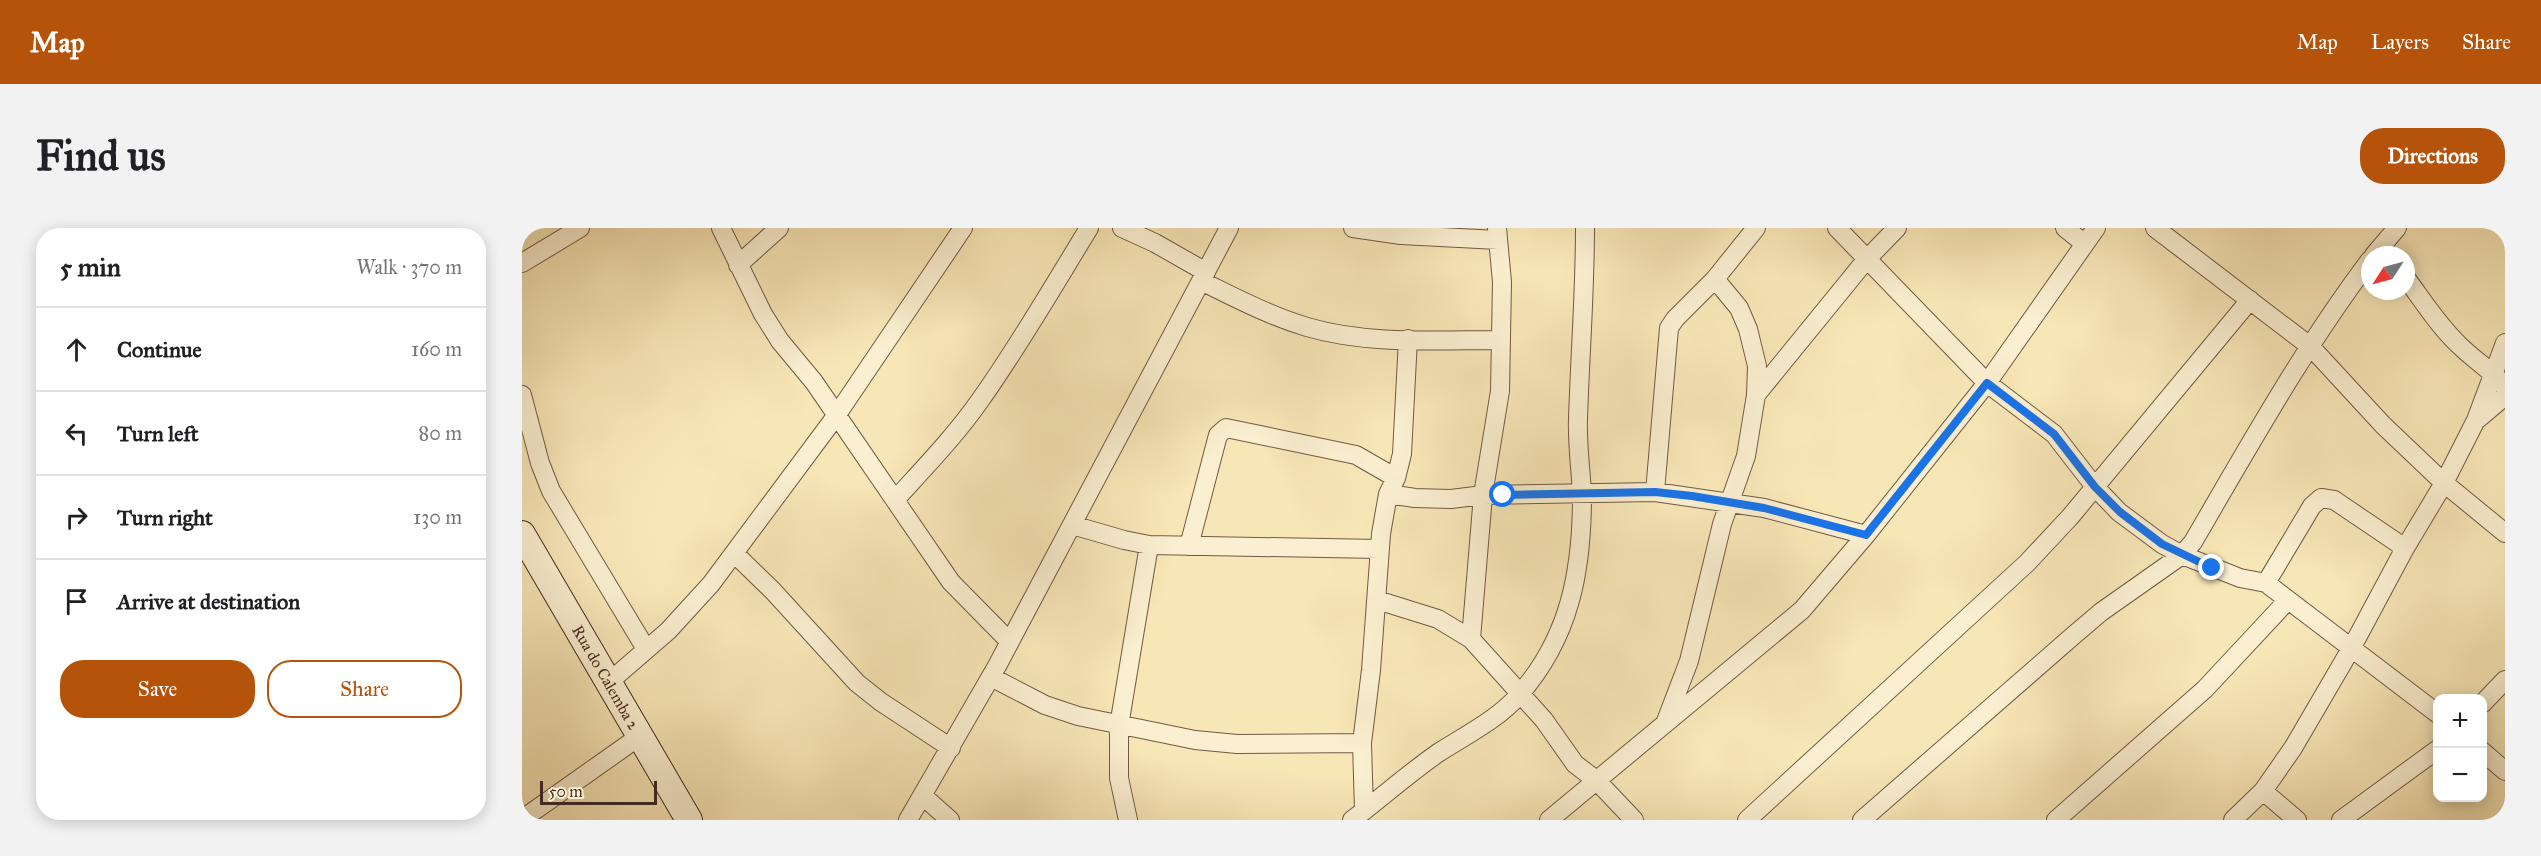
<!DOCTYPE html>
<html lang="en">
<head>
<meta charset="utf-8">
<style>
  body { margin:0; font-family:"IM FELL Great Primer",serif; background:#f2f2f2; color:#202124 }
  .controls { position:absolute; right:18px; bottom:18px; display:grid; overflow:hidden; border-radius:12px; box-shadow:0 3px 15px #0003 }
  .controls button { width:54px; height:54px; display:grid; place-items:center; padding:0; border:0; border-bottom:2px solid #e0e0e0; background:#fff; color:#202124; font:30px sans-serif }
  .compass { position:absolute; left:1839px; top:18px; width:54px; height:54px; border-radius:50%; background:#fff; box-shadow:0 3px 15px #0003; rotate:234deg }
  .scale { position:absolute; left:18px; bottom:15px; width:117px; box-sizing:border-box; padding-left:6px; border:3px solid #452a1f; border-top:0; font-size:16px; line-height:21px; white-space:nowrap; color:#452a1f; -webkit-text-stroke:4px #faefd0; paint-order:stroke }
  .stop { position:absolute; width:18px; height:18px; margin:-14px; border:4px solid #1a73e8; border-radius:50%; background:#fff }
  .stop.end { background:#1a73e8; border-color:#fff; box-shadow:0 2px 6px #0008 }
  .list { margin:0; padding:0; list-style:none }
  h2 { display:flex; justify-content:space-between; align-items:center; height:78px; margin:0; padding:0 24px; font-size:26px }
  h2 small { font-size:20px; font-weight:400; color:#757577 }
  .list li { display:grid; grid-template-columns:39px 1fr auto; gap:18px; align-items:center; box-sizing:border-box; height:84px; padding:0 24px; border-top:2px solid #e0e0e0 }
  .list b { display:block; font-size:22px; white-space:nowrap }
  .list em { font-size:20px; font-style:normal; color:#757577 }
  .actions { display:flex; gap:12px; padding:18px 24px }
  .actions a { flex:1; padding:14px 0; border:2px solid #b45309; border-radius:24px; text-align:center; font-size:21px; color:#b45309 }
  .actions .main { background:#b45309; color:#fff }
  .icon { flex:none; width:33px; height:33px; fill:none; stroke:currentColor; stroke-width:2; stroke-linecap:round; stroke-linejoin:round }
  .map { position:relative; flex:none; width:1983px; height:592px; overflow:hidden; border-radius:24px }
  header { display:flex; align-items:center; gap:36px; box-sizing:border-box; height:84px; padding:0 30px; background:#b45309; color:#fff }
  header strong { font-size:28px }
  nav { display:flex; gap:33px; margin-inline-start:auto; font-size:21px }
  .intro { display:flex; align-items:center; justify-content:space-between; box-sizing:border-box; height:144px; padding:0 36px }
  h1 { margin:0; font-size:42px }
  .button { padding:15px 27px; border-radius:24px; background:#b45309; color:#fff; font-size:21px; font-weight:700 }
  main { display:flex; gap:36px; padding:0 36px }
  aside { flex:1; background:#fff; border-radius:24px; box-shadow:0 3px 15px #0003 }
  .map>svg:first-child { display:block }
</style>
</head>
<body>
<header>
<strong>Map</strong>
<nav><a>Map</a><a>Layers</a><a>Share</a></nav>
</header>
<div class="intro"><h1>Find us</h1><a class="button">Directions</a></div>
<main>
<aside>
<h2>5 min<small>Walk · 370 m</small></h2>
<ul class="list">
<li><svg class="icon" aria-label="ahead" viewBox="0 0 24 24"><path d="M12 20V5M6 11l6-6 6 6"/></svg><div><b>Continue</b></div><em>160 m</em></li>
<li><svg class="icon" aria-label="left" viewBox="0 0 24 24"><path d="M17 20v-9H6M10 6l-5 5 5 5"/></svg><div><b>Turn left</b></div><em>80 m</em></li>
<li><svg class="icon" aria-label="right" viewBox="0 0 24 24"><path d="M7 20v-9h11M14 6l5 5-5 5"/></svg><div><b>Turn right</b></div><em>130 m</em></li>
<li><svg class="icon" aria-label="arrive" viewBox="0 0 24 24"><path d="M6 21V4h12l-3 4 3 4H6"/></svg><div><b>Arrive at destination</b></div></li>
</ul>
<div class="actions"><a class="main">Save</a><a>Share</a></div>
</aside>
<div class="map">
<svg width="1983" height="592" viewBox="0 0 1983 592">
  <rect width="100%" height="100%" fill="#f7e6b6"/>
  <filter id="stains"><feTurbulence type="fractalNoise" baseFrequency=".00333" numOctaves="4"/><feColorMatrix values="0 0 0 0 .2 0 0 0 0 .09 0 0 0 0 .02 0 0 0 .5 -.17"/></filter>
  <radialGradient id="worn" r=".72"><stop offset=".6" stop-color="#630" stop-opacity="0"/><stop offset="1" stop-color="#630" stop-opacity=".3"/></radialGradient>
  <g fill="none" stroke-linecap="round" stroke-linejoin="round">
    <defs>
      <path id="street" d="M199 0 241 86 258 113 292 154 429 354 488 414
        M600 0 633 15 684 44
        M831 0 879 7 976 12
        M1315 0 1465 155 1532 206 1573 259 1597 284 1640 316 1660 327 1718 350 1744 355 1916 486
        M1543 0 1563 16
        M1633 0 1789 119 1861 197 1922 255 1983 305
        M1852 27 1875 0
        M0 35 58 0
        M216 37 257 0
        M1884 50C1901 73 1916 97 1937 117 1952 132 1969 142 1983 158
        M679 53C714 70 748 88 785 99 846 117 915 112 978 112
        M0 167 18 235 29 263 124 421
        M1234 167 1344 32 1375 0
        M1956 191 1983 168
        M1133 264 1147 100 1153 91 1193 51 1234 0
        M866 266 893 270 929 271 961 267 1133 264 1242 280 1344 307
        M373 272C403 239 434 207 459 171 498 116 532 57 567 0
        M550 297 602 312 627 317 858 321
        M667 318 696 207 704 200 834 227 874 250
        M212 325 251 363 335 455 359 474 429 520
        M1744 355 1790 278 1799 270 1812 272 1883 320
        M855 372 916 391 949 411 1022 492 1053 536 1074 552 1112 592
        M949 411 961 267 978 163 980 54 975 0
        M469 449 523 477 556 488 673 512 715 516 840 515
        M87 454 146 403 189 356 314 188 441 0
        M1960 476 1983 452
        M1144 493 1167 433 1200 296 1224 228 1234 167 1235 138 1226 101 1217 80 1193 51
        M1960 523 1983 543
        M1741 563 1775 592
        M401 568 428 592
        M842 583 840 515 849 442 859 306 866 266 874 250 880 226 886 111
        M9 585 118 508
        M386 592 475 438 707 0
        M606 592 597 550V498L627 317
        M830 592C859 570 886 546 916 525 944 507 975 492 997 467 1048 409 1060 343 1060 268 1059 242 1055 217 1056 191 1058 127 1063 64 1063 0
        M1027 592 1280 382 1344 307 1465 155 1574 0
        M1225 592 1505 335 1548 289 1728 72
        M1340 592 1552 407 1579 384 1660 327 1671 314C1727 218 1781 121 1848 32
        M1534 592 1683 461 1766 372
        M1711 592 1741 563 1771 520 1830 419 1883 320 1922 255 1954 192 1983 115
        M1819 592 1916 521"/>
      <path id="secondary" d="M0 306 167 592"/>
    </defs>
    <!-- street casing -->
    <use href="#street" stroke="#725945" stroke-width="20"/>
    <!-- secondary casing -->
    <use href="#secondary" stroke="#452a1f" stroke-width="28"/>
    <!-- street -->
    <use href="#street" stroke="#faefd0" stroke-width="18"/>
    <!-- secondary -->
    <use href="#secondary" stroke="#faefd0" stroke-width="26"/>
  </g>
  <g fill="none" stroke-linecap="round" stroke-linejoin="round">
    <!-- route -->
    <path stroke="#1a73e8" stroke-width="8" d="M981 267 1133 264 1170 268 1242 280 1344 307 1465 155 1532 206 1573 259 1598 284 1640 316 1690 340"/>
  </g>
  <g text-anchor="middle" stroke-width="6" stroke-linejoin="round" paint-order="stroke">
    <!-- street labels -->
    <g font-size="16" fill="#452a1f" stroke="#faefd0">
      <text transform="translate(84 449) rotate(60)" y="6">Rua do Calemba 2</text>
    </g>
  </g>
  <rect width="100%" height="100%" filter="url(#stains)"/>
  <rect width="100%" height="100%" fill="url(#worn)"/>
</svg>
<div class="controls">
<button>+</button>
<button>−</button>
</div>
<svg class="compass" viewBox="-18 -18 36 36"><path d="M0-13l5 13h-10z" fill="#e53935"/><path d="M0 13l5-13h-10z" fill="#757577"/></svg>
<div class="scale">50 m</div>
<div class="stop" style="left:981px;top:267px"></div>
<div class="stop end" style="left:1690px;top:340px"></div>
</div>
</main>
</body>
</html>
